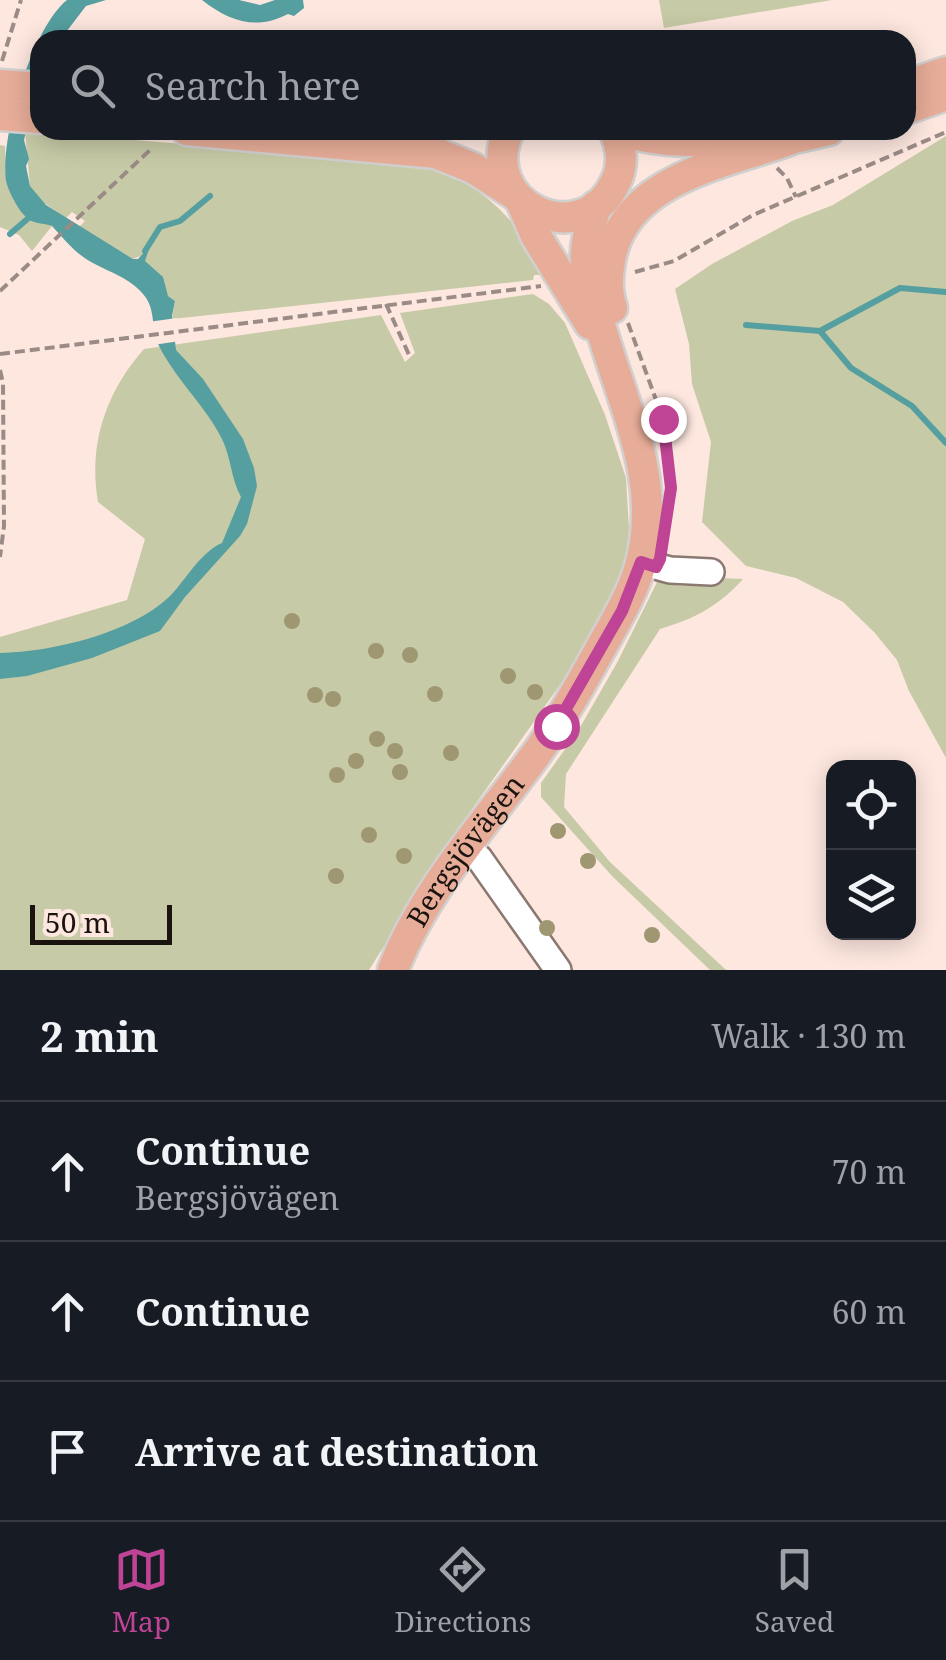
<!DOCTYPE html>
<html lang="en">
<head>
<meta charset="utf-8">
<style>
  body { margin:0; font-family:"Noto Serif",serif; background:#242831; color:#f1f3f6 }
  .controls { position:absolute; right:30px; bottom:30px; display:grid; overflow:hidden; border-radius:20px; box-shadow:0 5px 25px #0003 }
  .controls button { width:90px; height:90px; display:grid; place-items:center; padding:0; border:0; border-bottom:2px solid #363941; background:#171b24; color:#f1f3f6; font:50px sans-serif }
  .scale { position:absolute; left:30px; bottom:25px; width:142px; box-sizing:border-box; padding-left:10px; border:5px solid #1a1310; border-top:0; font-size:28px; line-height:35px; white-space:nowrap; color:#1a1310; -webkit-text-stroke:8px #fde7df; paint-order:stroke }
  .stop { position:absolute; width:30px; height:30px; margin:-22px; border:8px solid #bf4495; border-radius:50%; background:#fff }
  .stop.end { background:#bf4495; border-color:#fff; box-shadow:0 2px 10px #0008 }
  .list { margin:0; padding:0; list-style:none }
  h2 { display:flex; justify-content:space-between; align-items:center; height:130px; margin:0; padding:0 40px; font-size:42px }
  h2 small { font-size:32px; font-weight:400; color:#9ea1a6 }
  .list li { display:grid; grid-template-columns:65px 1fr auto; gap:30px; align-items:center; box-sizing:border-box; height:140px; padding:0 40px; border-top:2px solid #363941 }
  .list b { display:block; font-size:38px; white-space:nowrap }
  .list p { margin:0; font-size:32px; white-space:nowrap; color:#9ea1a6 }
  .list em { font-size:32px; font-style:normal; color:#9ea1a6 }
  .icon { flex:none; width:55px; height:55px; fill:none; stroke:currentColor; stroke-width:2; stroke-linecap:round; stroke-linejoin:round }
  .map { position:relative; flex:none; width:946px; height:970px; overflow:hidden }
  .search { position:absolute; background:#171b24; box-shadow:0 5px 25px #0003; left:30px; right:30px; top:30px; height:110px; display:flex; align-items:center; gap:25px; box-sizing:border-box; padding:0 35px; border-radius:30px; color:#9ea1a6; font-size:38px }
  .sheet { height:550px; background:#171b24 }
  nav { display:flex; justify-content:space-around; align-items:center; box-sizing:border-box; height:140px; border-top:2px solid #363941; background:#171b24; font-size:28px; color:#9ea1a6 }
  nav a { display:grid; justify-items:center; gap:5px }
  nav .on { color:#bf4495 }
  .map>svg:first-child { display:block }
</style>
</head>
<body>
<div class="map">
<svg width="946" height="970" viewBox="0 0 946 970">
  <rect width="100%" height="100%" fill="#fde7df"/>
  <!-- green -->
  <path fill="#c7caa6" d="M659 0H832L664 28Z
    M25 131 428 164C493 192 512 219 551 275H534L533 280 172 319 175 301 168 296 145 261 146 254 133 259 79 227 85 221 72 212 66 218 37 198 30 186Z
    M946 136V758L909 691 897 660 874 632 843 602 796 578 746 566 702 522 711 442 692 384 689 344 675 289 712 264 792 221 833 205Z
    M0 145 5 146 6 182 45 223 52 226 32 251 19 235 0 227Z
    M533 294 549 304 565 323 605 415 626 478 629 529 625 567 579 658 455 833 369 970H0V637L127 600 145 539 98 502C88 444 106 392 144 349L381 315 405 362 415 353 400 313Z
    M661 574 675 585 686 586 694 577 743 579C719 606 694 619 660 629L566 774 564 807 610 862 726 970H710L612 876 541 797V783L578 731 618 661Z"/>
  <!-- water -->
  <path fill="#569fa0" d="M67 0H106L86 6 60 40H40V72L24 140 29 159 26 166 30 186 46 205 133 259H138L150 246 145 261 163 277 168 296 175 301 172 316 176 350 203 379 243 439 254 468 257 486 247 524 240 536 185 597 160 631 92 658 27 676 0 679V653C52 652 131 633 169 597 184 583 199 553 222 543L241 497C231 479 231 457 222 439 205 405 175 379 158 344 151 328 156 308 143 294 130 278 109 272 91 262 75 253 64 239 52 226 41 222 32 225 24 215 17 208 8 190 6 181 0 137 32 28 67 0Z
    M202 0H239L260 5 275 0H303L304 8 294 16 288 14C256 31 229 21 202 0Z"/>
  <!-- pier -->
  <path fill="#fde7df" d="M177 318 180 341 153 345 148 322Z"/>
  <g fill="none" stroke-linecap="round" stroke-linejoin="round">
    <!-- stream -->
    <path stroke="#569fa0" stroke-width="6" d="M10 234 32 215
      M145 251 160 227 180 221 210 196
      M746 325 820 331 900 288 946 292
      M820 331 851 368 912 406 946 443"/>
    <defs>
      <path id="minor" d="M641 562 670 570 711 572
        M466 847 479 858 558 970"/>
      <g id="major">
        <path d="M0 85 40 88"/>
        <path d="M906 86 946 72"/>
        <path d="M906 109 946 95"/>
        <path d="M0 115 40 118"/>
        <path d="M187 130 436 153 473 168 514 194"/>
        <path d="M509 130C475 204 581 254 615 183 624 166 622 147 614 130"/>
        <path d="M618 130C655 141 709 148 744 130"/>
        <path d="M769 144 829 130"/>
        <path d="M521 201 536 236 590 324"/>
        <path d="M612 308C607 293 607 276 610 261 623 179 724 164 789 140"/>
        <path id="s1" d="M393 970C423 892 482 827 531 761 559 724 581 684 603 644 619 615 637 586 643 554 661 469 616 391 596 310 591 291 584 271 586 251 587 236 592 221 596 206"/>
      </g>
    </defs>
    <!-- minor casing -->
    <use href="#minor" stroke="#8b7871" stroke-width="30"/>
    <!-- major casing -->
    <use href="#major" stroke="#d1d0cf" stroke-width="35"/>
    <!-- path -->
    <path stroke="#9b8b86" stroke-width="4" stroke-dasharray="10 5" stroke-linecap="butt" d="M2 61 21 0
      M777 168 787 178 796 197
      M635 272 674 261 753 215 946 132
      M0 291 150 150
      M386 304 410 357
      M628 323 663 419 671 482
      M0 354 541 286
      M0 370 3 383 4 526 0 557"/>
    <!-- minor -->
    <use href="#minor" stroke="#fff" stroke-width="25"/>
    <!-- major -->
    <use href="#major" stroke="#e7ad98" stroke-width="30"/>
  </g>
  <!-- trees -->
  <g fill="#9f9771">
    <circle cx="292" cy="621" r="8"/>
    <circle cx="376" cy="651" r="8"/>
    <circle cx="410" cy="655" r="8"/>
    <circle cx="508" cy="676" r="8"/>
    <circle cx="535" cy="692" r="8"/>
    <circle cx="435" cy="694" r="8"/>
    <circle cx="315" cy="695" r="8"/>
    <circle cx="333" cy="699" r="8"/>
    <circle cx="377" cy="739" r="8"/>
    <circle cx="395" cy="751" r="8"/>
    <circle cx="451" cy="753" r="8"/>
    <circle cx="356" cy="761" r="8"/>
    <circle cx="400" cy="772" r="8"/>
    <circle cx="337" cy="775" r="8"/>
    <circle cx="558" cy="831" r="8"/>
    <circle cx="369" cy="835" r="8"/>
    <circle cx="404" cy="856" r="8"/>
    <circle cx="588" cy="861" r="8"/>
    <circle cx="336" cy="876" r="8"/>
    <circle cx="547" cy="928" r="8"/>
    <circle cx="652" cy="935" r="8"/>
  </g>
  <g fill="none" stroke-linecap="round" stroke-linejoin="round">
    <!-- route -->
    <path stroke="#bf4495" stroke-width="12" d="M556 726 622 611 641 562 656 567 660 559 671 488 663 419"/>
  </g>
  <g text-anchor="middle" stroke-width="10" stroke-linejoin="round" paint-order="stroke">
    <!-- street labels -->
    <g font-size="28" fill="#1a1310" stroke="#fde7df">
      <text dy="10" stroke="none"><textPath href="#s1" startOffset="140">Bergsjövägen</textPath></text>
    </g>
  </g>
</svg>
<div class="controls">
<button><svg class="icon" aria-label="locate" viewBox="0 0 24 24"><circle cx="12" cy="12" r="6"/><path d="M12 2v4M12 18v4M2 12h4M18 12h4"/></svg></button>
<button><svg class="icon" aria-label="layers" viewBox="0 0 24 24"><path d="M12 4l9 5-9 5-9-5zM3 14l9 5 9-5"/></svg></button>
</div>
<div class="scale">50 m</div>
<div class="stop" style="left:556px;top:726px"></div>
<div class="stop end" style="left:663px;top:419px"></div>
<div class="search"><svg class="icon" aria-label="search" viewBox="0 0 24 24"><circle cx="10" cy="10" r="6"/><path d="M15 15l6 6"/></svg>Search here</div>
</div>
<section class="sheet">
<h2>2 min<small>Walk · 130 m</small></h2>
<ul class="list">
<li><svg class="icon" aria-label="ahead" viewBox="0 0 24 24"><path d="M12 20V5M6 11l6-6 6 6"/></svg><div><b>Continue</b><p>Bergsjövägen</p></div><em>70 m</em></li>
<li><svg class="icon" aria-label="ahead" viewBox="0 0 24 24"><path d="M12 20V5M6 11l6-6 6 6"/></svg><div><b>Continue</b></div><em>60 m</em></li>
<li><svg class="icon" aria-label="arrive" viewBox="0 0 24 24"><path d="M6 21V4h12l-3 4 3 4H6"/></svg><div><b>Arrive at destination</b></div></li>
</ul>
</section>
<nav>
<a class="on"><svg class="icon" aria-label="map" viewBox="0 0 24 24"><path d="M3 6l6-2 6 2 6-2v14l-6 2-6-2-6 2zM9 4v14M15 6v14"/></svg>Map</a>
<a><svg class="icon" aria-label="directions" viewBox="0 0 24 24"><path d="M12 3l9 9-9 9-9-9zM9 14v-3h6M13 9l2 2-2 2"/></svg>Directions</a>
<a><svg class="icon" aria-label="saved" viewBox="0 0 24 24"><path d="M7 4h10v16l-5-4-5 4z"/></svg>Saved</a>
</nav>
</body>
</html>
